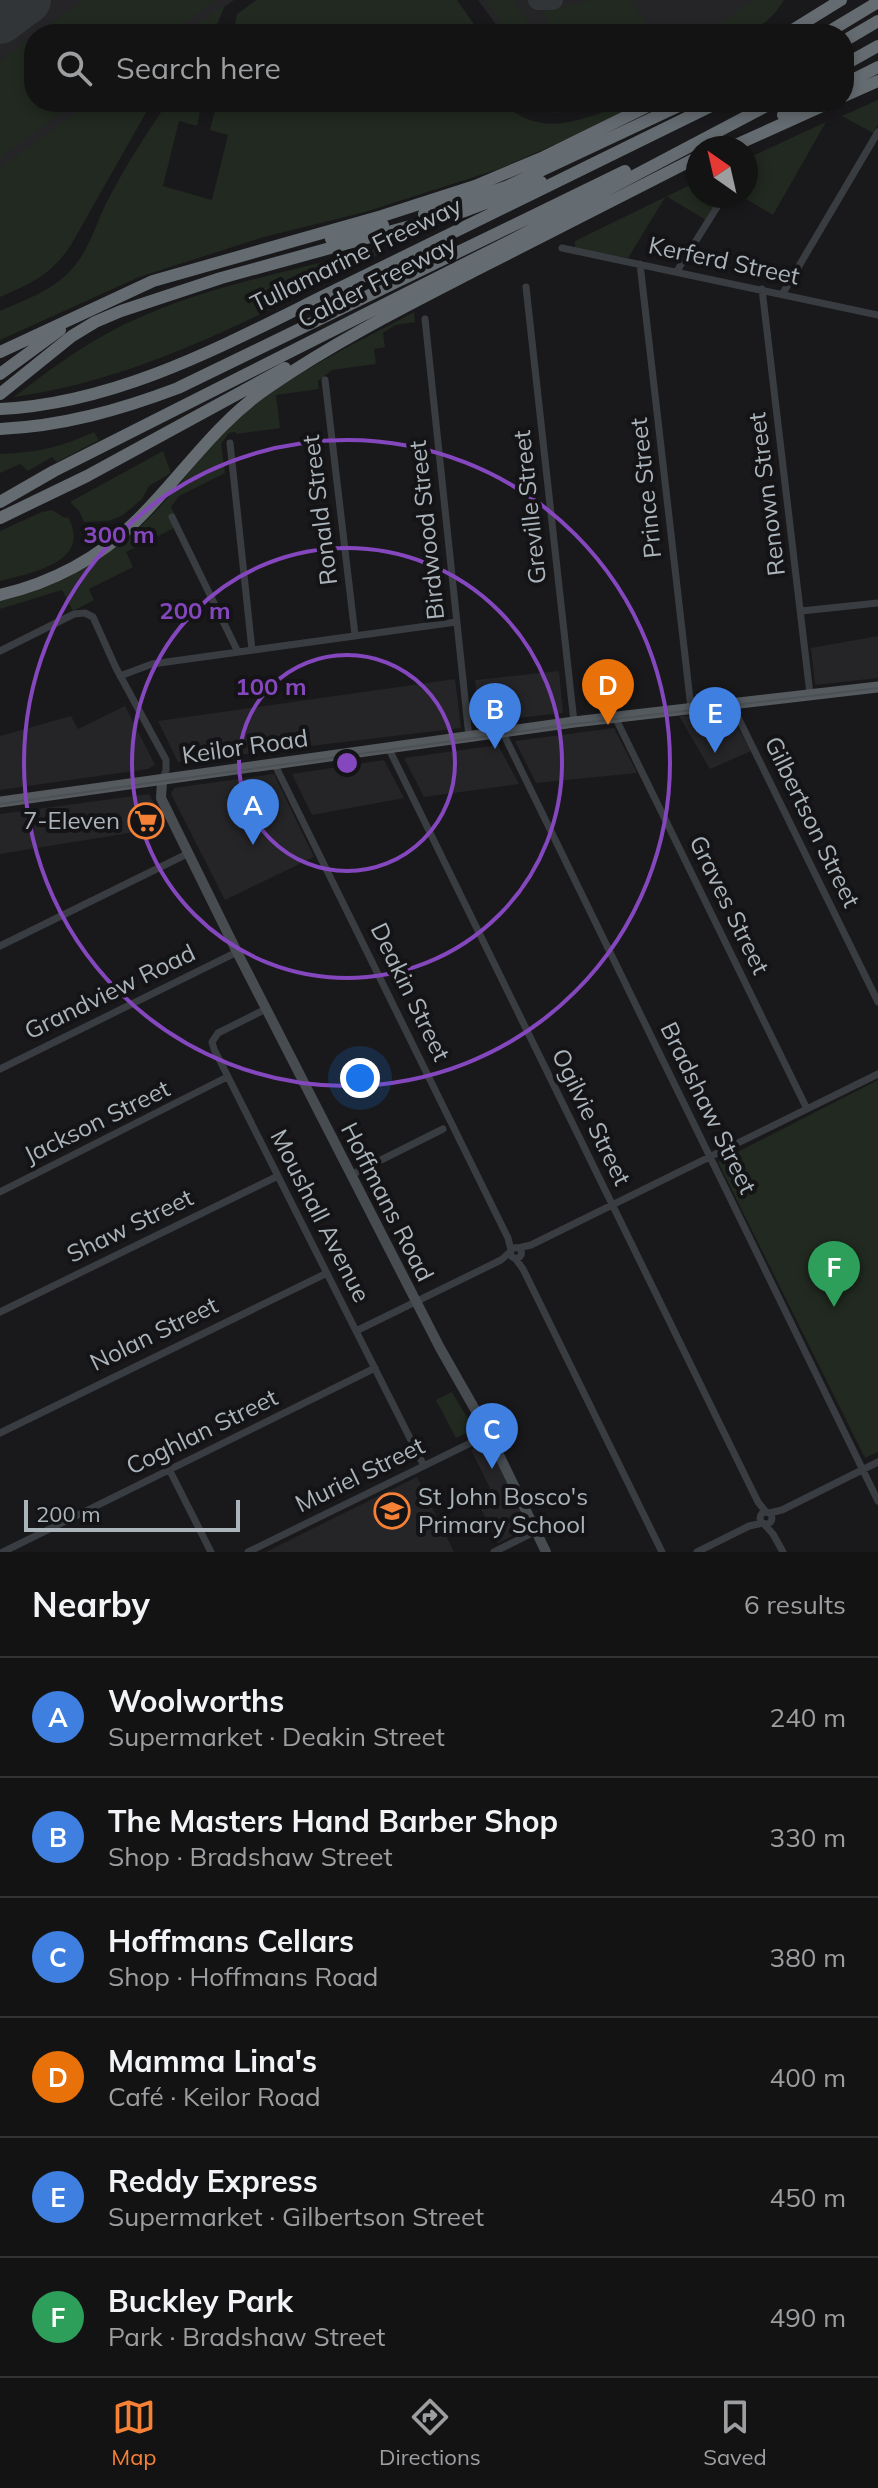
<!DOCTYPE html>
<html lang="en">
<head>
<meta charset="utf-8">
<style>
  body { margin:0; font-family:Mulish,sans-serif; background:#202022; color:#f1f3f6 }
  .compass { position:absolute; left:686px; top:136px; width:72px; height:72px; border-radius:50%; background:#131314; box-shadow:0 4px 12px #0003; rotate:326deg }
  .scale { position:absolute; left:24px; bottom:20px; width:216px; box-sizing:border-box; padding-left:8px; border:4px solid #abb4bb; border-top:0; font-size:22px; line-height:28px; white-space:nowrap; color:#abb4bb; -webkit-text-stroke:6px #141416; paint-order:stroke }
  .you { position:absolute; left:360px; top:1078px; width:28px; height:28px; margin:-20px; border:6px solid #fff; border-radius:50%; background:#1a73e8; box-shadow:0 0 0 12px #1a73e833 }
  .badge { display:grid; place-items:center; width:52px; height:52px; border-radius:50%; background:#f58136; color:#fff; font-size:26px; font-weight:700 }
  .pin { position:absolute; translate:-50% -66px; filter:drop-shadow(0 2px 4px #0008) }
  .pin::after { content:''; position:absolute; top:42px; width:28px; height:24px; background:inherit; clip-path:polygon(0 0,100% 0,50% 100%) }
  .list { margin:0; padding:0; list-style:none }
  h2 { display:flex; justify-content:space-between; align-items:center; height:104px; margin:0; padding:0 32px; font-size:34px }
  h2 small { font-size:26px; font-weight:400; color:#9d9ea0 }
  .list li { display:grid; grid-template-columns:52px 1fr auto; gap:24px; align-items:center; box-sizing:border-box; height:120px; padding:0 32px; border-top:2px solid #323234 }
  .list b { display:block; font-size:30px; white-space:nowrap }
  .list p { margin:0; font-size:26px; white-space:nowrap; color:#9d9ea0 }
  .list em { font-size:26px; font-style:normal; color:#9d9ea0 }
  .icon { flex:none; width:44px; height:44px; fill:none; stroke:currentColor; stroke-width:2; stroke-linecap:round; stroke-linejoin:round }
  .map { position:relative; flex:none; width:878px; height:1552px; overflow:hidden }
  .search { position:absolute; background:#131314; box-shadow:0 4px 12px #0003; left:24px; right:24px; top:24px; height:88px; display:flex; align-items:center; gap:20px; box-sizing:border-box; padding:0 28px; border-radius:32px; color:#9d9ea0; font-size:30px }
  .sheet { height:824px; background:#131314 }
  nav { display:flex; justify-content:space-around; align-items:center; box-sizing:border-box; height:112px; border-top:2px solid #323234; background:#131314; font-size:22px; color:#9d9ea0 }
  nav a { display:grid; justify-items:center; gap:4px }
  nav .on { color:#f58136 }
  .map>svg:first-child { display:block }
</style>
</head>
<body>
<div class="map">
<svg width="878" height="1552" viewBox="0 0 878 1552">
  <rect width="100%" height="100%" fill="#19191b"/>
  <!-- built -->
  <path fill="#252528" d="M0 0H234L187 34H34V102H94L0 170Z
    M478 0H783L740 34H503Z
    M878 636V678L815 685 811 648Z
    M559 671 563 713 480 722 475 680Z
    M455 679 461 728 178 762 158 721Z
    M125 706 155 765 148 769 0 790V736L71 716 78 729Z
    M730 714 751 751 710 769 679 716Z
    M614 728 637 773 536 783 515 741Z
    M498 745 519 784 424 797 404 758Z
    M384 760 404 798 312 815 292 774Z
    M274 774 314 857 225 900 171 794 174 788Z
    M149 794 166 827 0 854V814Z
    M487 1441 530 1527 498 1543 475 1497 490 1488 471 1450Z
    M417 1477 454 1552H266L336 1517Z"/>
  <!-- green -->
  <path fill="#212920" d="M84 0H217L170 34H37Z
    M256 0H457L481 34H233L237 14Z
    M485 0H513L537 34H509Z
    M591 0H630L654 34H556L542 12Z
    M752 0H784C764 33 743 34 708 34Z
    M226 3 213 34H183Z
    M34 36V102H77L0 158V61Z
    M878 100V125L873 133 842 116Z
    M90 102H152L71 245C51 275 32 283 0 297V168Z
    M168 102H202L197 126 179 121 163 186 212 200 228 135 210 130 217 102H509L511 110C561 145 601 102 652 102L499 169 365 212 264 237 139 277 0 340V311C23 301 51 291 69 272 90 251 96 221 110 196 127 163 147 133 168 102Z
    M530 102H605C581 110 556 118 532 107Z
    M826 122 773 215 741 196H746V159Z
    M698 181V196H727L706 220 666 196 628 258 575 249V241Z
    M382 247 384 252C267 311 146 379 14 397 44 374 73 352 106 334 190 288 290 272 382 247Z
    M414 312 415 322 395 325 383 333 385 347 374 349 376 364 332 370 318 381 319 389 276 395 280 428 237 434 235 432 229 433 221 444 225 473 179 496 171 507 180 525 126 552 133 567 89 589 94 600 73 611 62 590 0 609V601C60 587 114 555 156 511 190 475 216 433 256 404 304 367 361 341 414 312Z
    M94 432 99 440 57 462 52 457 28 471 20 464 0 473V454C39 452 58 448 94 432Z
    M163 451 171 473 149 486 142 499 123 515 109 521 84 522 79 511 70 502Z
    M52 510 65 518 68 517C93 562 31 573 0 581V531L42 512Z
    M878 1080V1452L865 1458 718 1162Z
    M452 1392 474 1429 456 1438 436 1400Z"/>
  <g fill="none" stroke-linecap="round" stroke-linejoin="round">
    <!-- taxiway -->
    <path stroke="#323538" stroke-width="20" d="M538 0H553"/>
    <!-- runway -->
    <path stroke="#323538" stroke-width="48" d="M0 20 27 0"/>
    <!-- minor -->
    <path stroke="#393c40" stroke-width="7" d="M562 248 878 315
      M640 264 691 708
      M677 271 724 196
      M526 287 574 722
      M762 289 810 694
      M783 293 878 132
      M425 319 469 737
      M325 380 355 635
      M230 443 252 650
      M172 517 238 652
      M801 611 878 603
      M0 651 74 614 85 613 93 617 116 668 166 760V770L162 781
      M120 676 152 664 456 622
      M731 703 878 1002
      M615 717 807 1109
      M503 733 878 1501
      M389 749 758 1502 766 1512
      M275 765 508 1238 511 1250
      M0 946 189 853
      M266 1009 218 1033 212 1042 214 1049 424 1466
      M0 1069 237 952
      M351 1175 443 1129
      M0 1192 227 1077
      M510.5 1253a5.5 5.5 0 1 1 11 0a5.5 5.5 0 1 1-11 0Z
      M518 1248 531 1245 878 1074
      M515 1258 523 1269 662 1552
      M0 1312 278 1176
      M356 1331 501 1260 510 1252
      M0 1433 327 1273
      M170 1471 211 1552
      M760 1518a6 6 0 1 1 12 0a6 6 0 1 1-12 0Z
      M769 1513 782 1510 878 1462
      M764 1524 773 1534 783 1552
      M3 1552 375 1368
      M248 1552 489 1434
      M494 1552 536 1531
      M697 1552 749 1526 763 1523"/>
    <!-- secondary -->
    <path stroke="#474c50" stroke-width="10" d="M162 781 161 798 237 952 440 1348 489 1434 546 1552"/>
    <!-- primary -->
    <path stroke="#555a5f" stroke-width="11" d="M0 802 574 722 878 687"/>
    <!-- motorway -->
    <path stroke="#656c71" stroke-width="12" d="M786 34 841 0
      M825 34 878 2
      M844 41 878 21
      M844 65 878 46
      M844 84 878 67
      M844 96 878 81
      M783 115 809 102
      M729 148 831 102
      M424 214 506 187 687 102
      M331 239 383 225
      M0 352 153 281 382 216 475 186 544 157 656 102
      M0 374 60 330
      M0 394 72 336 95 322 121 311 221 278 465 211 541 182
      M0 409C123 403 233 340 342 287 468 226 593 163 719 102
      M0 429C63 426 120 410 178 388L625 171
      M0 502 54 471 512 240 774 102
      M0 518 87 476 285 368
      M0 595C51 583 100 558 137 520 182 476 215 423 269 387 334 342 406 306 476 270 550 233 624 195 698 157"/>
    <!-- tram -->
    <path stroke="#4c5155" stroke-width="2" d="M0 804 574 724 878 688"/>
  </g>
  <!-- distance rings -->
  <g fill="none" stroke="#8547be" stroke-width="4">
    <circle cx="347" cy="763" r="108"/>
    <circle cx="347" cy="763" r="215"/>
    <circle cx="347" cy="763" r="323"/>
  </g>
  <!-- icons -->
  <defs>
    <symbol id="supermarket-ring" viewBox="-11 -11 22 22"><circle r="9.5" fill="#141416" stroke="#f58136" stroke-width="1.5"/><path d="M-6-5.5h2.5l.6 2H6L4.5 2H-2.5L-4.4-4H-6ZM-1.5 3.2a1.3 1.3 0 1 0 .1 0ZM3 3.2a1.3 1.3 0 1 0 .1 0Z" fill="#f58136"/></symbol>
    <symbol id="school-ring" viewBox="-11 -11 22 22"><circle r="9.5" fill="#141416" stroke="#f58136" stroke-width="1.5"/><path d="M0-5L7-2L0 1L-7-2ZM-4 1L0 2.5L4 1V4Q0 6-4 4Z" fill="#f58136"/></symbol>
  </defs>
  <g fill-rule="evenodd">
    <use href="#supermarket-ring" x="126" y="801" width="40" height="40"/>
    <use href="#school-ring" x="372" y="1491" width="40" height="40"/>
  </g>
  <g text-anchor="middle" stroke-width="8" stroke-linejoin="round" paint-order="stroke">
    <!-- street labels -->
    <g font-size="24" fill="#abb4bb" stroke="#141416">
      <text transform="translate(356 255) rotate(-26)" y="8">Tullamarine Freeway</text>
      <text transform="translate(724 261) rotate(12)" y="8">Kerferd Street</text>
      <text transform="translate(377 282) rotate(-27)" y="8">Calder Freeway</text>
      <text transform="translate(646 488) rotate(-96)" y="8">Prince Street</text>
      <text transform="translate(767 494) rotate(-97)" y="8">Renown Street</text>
      <text transform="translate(530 507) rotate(-96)" y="8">Greville Street</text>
      <text transform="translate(320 510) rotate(-97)" y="8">Ronald Street</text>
      <text transform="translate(427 530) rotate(-96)" y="8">Birdwood Street</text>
      <text transform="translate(245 747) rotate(-8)" y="8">Keilor Road</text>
      <text transform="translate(812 822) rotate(64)" y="8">Gilbertson Street</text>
      <text transform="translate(729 905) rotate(64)" y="8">Graves Street</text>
      <text transform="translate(110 992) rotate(-26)" y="8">Grandview Road</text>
      <text transform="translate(410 992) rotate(64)" y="8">Deakin Street</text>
      <text transform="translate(708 1108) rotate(64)" y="8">Bradshaw Street</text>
      <text transform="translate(591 1117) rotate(64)" y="8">Ogilvie Street</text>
      <text transform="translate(97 1122) rotate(-26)" y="8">Jackson Street</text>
      <text transform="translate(387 1202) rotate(63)" y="8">Hoffmans Road</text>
      <text transform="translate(320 1216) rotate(63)" y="8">Moushall Avenue</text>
      <text transform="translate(130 1226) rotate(-26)" y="8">Shaw Street</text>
      <text transform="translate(154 1334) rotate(-26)" y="8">Nolan Street</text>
      <text transform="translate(202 1432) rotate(-26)" y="8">Coghlan Street</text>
      <text transform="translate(360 1475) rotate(-26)" y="8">Muriel Street</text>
    </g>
    <!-- poi labels -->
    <g font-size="24" fill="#abb4bb" stroke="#141416" text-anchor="end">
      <text x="120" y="829">7-Eleven</text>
      <text x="418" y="1505" text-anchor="start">St John Bosco's<tspan x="418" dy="28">Primary School</tspan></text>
    </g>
  </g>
  <circle cx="347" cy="763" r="12" fill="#8547be" stroke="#141416" stroke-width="4"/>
  <g font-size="24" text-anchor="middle" font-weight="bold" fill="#8547be" stroke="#141416" stroke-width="8" stroke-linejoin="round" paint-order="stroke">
    <text x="119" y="543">300 m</text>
    <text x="195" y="619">200 m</text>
    <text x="271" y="695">100 m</text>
  </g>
</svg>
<svg class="compass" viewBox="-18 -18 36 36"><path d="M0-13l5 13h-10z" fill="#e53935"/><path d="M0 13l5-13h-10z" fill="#9d9ea0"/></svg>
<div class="scale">200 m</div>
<div class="you"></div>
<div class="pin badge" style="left:253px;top:845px;background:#3f7fe0">A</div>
<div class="pin badge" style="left:495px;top:749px;background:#3f7fe0">B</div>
<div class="pin badge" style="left:492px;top:1469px;background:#3f7fe0">C</div>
<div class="pin badge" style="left:608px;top:725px;background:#e8710a">D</div>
<div class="pin badge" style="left:715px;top:753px;background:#3f7fe0">E</div>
<div class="pin badge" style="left:834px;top:1307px;background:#2e9e5b">F</div>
<div class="search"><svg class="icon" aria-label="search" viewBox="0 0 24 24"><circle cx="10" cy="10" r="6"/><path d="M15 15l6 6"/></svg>Search here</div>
</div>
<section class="sheet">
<h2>Nearby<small>6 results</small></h2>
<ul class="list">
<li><span class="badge" style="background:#3f7fe0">A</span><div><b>Woolworths</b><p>Supermarket · Deakin Street</p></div><em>240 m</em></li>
<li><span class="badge" style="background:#3f7fe0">B</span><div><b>The Masters Hand Barber Shop</b><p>Shop · Bradshaw Street</p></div><em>330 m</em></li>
<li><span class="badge" style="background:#3f7fe0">C</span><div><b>Hoffmans Cellars</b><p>Shop · Hoffmans Road</p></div><em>380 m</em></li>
<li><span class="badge" style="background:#e8710a">D</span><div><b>Mamma Lina's</b><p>Café · Keilor Road</p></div><em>400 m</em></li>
<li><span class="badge" style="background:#3f7fe0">E</span><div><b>Reddy Express</b><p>Supermarket · Gilbertson Street</p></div><em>450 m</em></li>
<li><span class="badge" style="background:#2e9e5b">F</span><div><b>Buckley Park</b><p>Park · Bradshaw Street</p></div><em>490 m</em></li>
</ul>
</section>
<nav>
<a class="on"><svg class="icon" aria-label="map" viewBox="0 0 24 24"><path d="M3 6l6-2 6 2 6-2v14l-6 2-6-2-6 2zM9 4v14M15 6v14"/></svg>Map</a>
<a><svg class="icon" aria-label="directions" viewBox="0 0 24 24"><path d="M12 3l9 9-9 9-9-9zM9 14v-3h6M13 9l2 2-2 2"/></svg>Directions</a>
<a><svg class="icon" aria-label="saved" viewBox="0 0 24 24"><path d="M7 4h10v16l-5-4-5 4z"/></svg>Saved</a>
</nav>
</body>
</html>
